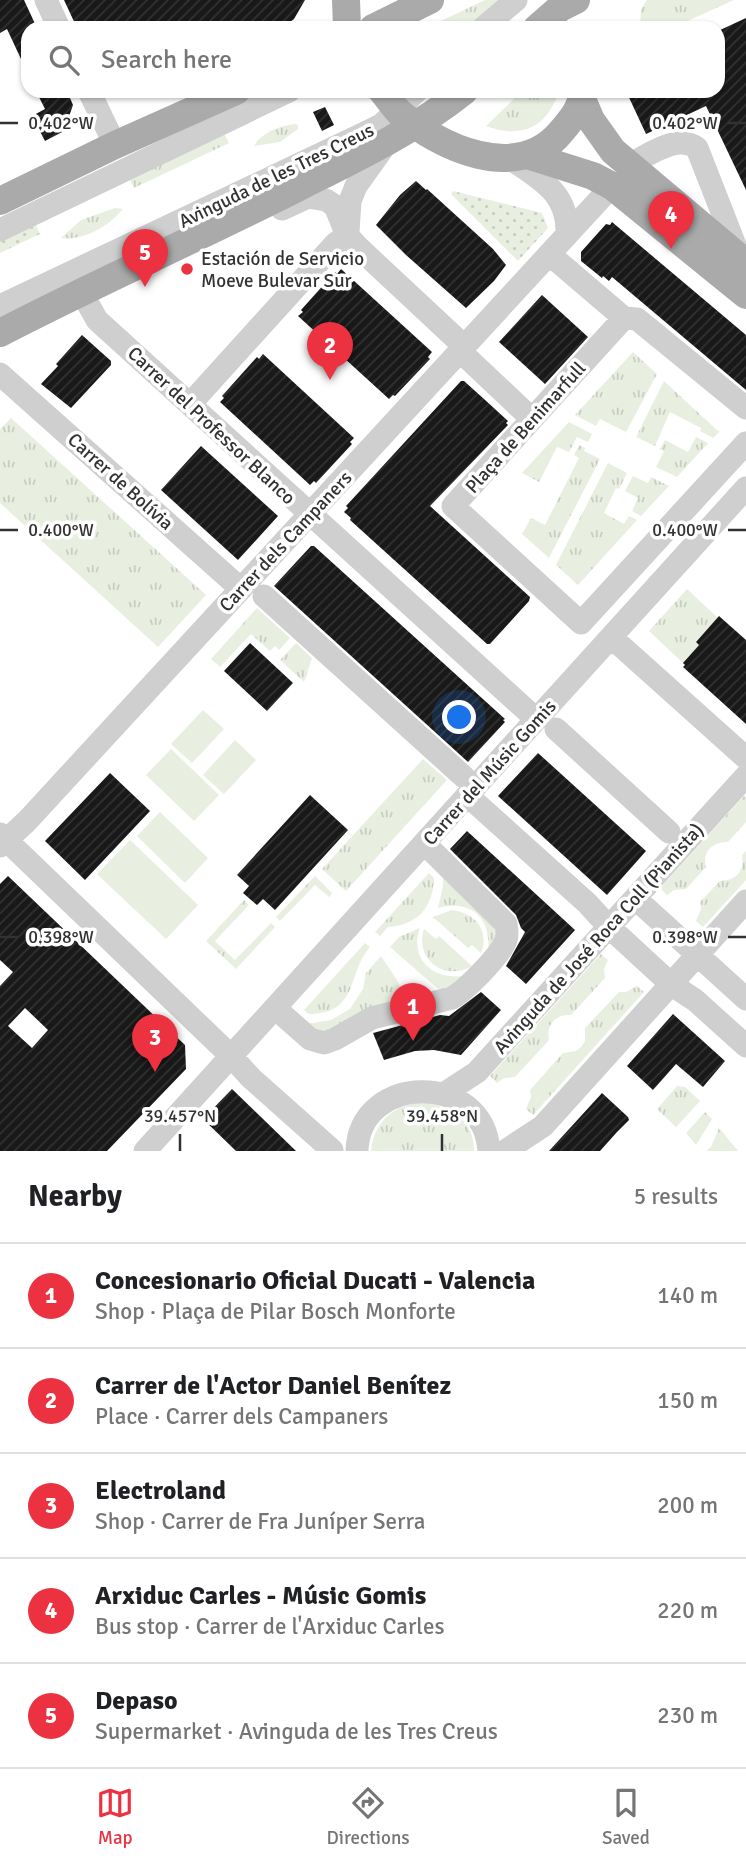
<!DOCTYPE html>
<html lang="en">
<head>
<meta charset="utf-8">
<style>
  body { margin:0; font-family:Signika,sans-serif; background:#f2f2f2; color:#202124 }
  .you { position:absolute; left:460px; top:718px; width:24px; height:24px; margin:-18px; border:5px solid #fff; border-radius:50%; background:#1a73e8; box-shadow:0 0 0 10px #1a73e833 }
  .badge { display:grid; place-items:center; width:46px; height:46px; border-radius:50%; background:#ec3141; color:#fff; font-size:23px; font-weight:700 }
  .pin { position:absolute; translate:-50% -58px; filter:drop-shadow(0 2px 4px #0008) }
  .pin::after { content:''; position:absolute; top:37px; width:24px; height:21px; background:inherit; clip-path:polygon(0 0,100% 0,50% 100%) }
  .list { margin:0; padding:0; list-style:none }
  h2 { display:flex; justify-content:space-between; align-items:center; height:91px; margin:0; padding:0 28px; font-size:30px }
  h2 small { font-size:23px; font-weight:400; color:#757577 }
  .list li { display:grid; grid-template-columns:46px 1fr auto; gap:21px; align-items:center; box-sizing:border-box; height:105px; padding:0 28px; border-top:2px solid #e0e0e0 }
  .list b { display:block; font-size:26px; white-space:nowrap }
  .list p { margin:0; font-size:23px; white-space:nowrap; color:#757577 }
  .list em { font-size:23px; font-style:normal; color:#757577 }
  .icon { flex:none; width:38px; height:38px; fill:none; stroke:currentColor; stroke-width:2; stroke-linecap:round; stroke-linejoin:round }
  .map { position:relative; flex:none; width:746px; height:1151px; overflow:hidden }
  .search { position:absolute; background:#fff; box-shadow:0 2px 5px #0004; left:21px; right:21px; top:21px; height:77px; display:flex; align-items:center; gap:18px; box-sizing:border-box; padding:0 24px; border-radius:21px; color:#757577; font-size:26px }
  .sheet { height:616px; background:#fff }
  nav { display:flex; justify-content:space-around; align-items:center; box-sizing:border-box; height:98px; border-top:2px solid #e0e0e0; background:#fff; font-size:19px; color:#757577 }
  nav a { display:grid; justify-items:center; gap:4px }
  nav .on { color:#ec3141 }
  .map>svg:first-child { display:block }
</style>
</head>
<body>
<div class="map">
<svg width="746" height="1151" viewBox="0 0 746 1151">
  <defs>
    <pattern id="grass-tufts" width="24" height="20" patternUnits="userSpaceOnUse" patternTransform="scale(1.75)"><rect width="24" height="20" fill="#e8efe0"/><path d="M3 7l-1-3M5 7V3M7 7l1-3M15 17l-1-3M17 17v-4M19 17l1-3" fill="none" stroke="#c7cdc1"/></pattern>
    <pattern id="garden-dots" width="8" height="8" patternUnits="userSpaceOnUse" patternTransform="scale(1.75)"><rect width="8" height="8" fill="#e8efe0"/><path d="M2 2h.1M6 6h.1" fill="none" stroke="#c7cdc1" stroke-width="1.8" stroke-linecap="round"/></pattern>
    <pattern id="building-hatch" width="6" height="6" patternUnits="userSpaceOnUse" patternTransform="scale(1.75)"><rect width="6" height="6" fill="#191919"/><path d="M-1 1l2-2M0 6l6-6M5 7l2-2" fill="none" stroke="#323232"/></pattern>
  </defs>
  <rect width="100%" height="100%" fill="#fff"/>
  <!-- grass -->
  <path fill="url(#grass-tufts)" d="M485 0H504L474 28H426Z
    M647 0H734L672 28H640L641 9Z
    M522 91H559C547 128 522 139 486 126Z
    M295 124 298 125V129L280 142 254 146C262 132 279 126 295 124Z
    M222 129 229 143 134 188 127 174Z
    M115 208 123 209C109 226 84 241 61 238L81 220Z
    M633 352 657 374 626 432 600 419 596 426 575 415Z
    M664 381 719 432 713 438 700 431 701 428 670 412 655 446 636 437Z
    M11 418 206 595 158 647 0 503V429Z
    M569 422 592 434 588 442 577 437 569 452 557 447 539 482 522 473Z
    M696 437 708 443 677 477 656 467 664 451 660 449 665 440 688 452Z
    M579 445 585 448 584 451 600 459 549 558 522 534 531 518 545 525 579 458 574 455Z
    M608 463 627 473 619 489 616 488 604 513 624 524 629 516 637 520 578 585 556 565Z
    M633 476 648 483 651 477 669 486 641 516 632 511 638 498 625 491Z
    M687 589 718 618 696 641 699 645 683 663 649 631Z
    M257 608 290 638 279 650 275 646 270 651 251 634 220 667 211 659Z
    M296 643 312 658 304 682 280 660Z
    M423 759 447 780 346 891 322 869Z
    M744 796 746 797V822L728 842C712 842 702 852 706 867L686 889 674 890 667 895 660 888Z
    M746 851V880L703 927 696 921 701 909 700 902 720 881C736 881 745 871 742 855Z
    M429 873 434 878C433 907 418 925 388 927L380 936 375 932Z
    M443 875 500 927 488 953C492 919 472 899 438 908L443 886Z
    M315 876 332 893 329 897 315 885 280 921 276 917Z
    M244 900 249 905 215 941 235 960 271 923 275 927 236 969 206 941Z
    M452 910C475 913 490 930 481 953L472 945 468 948 433 917Z
    M420 928C409 959 433 980 463 976L444 991 437 988 390 947 399 937Z
    M424 929 436 939 439 936 472 966C446 982 414 960 424 929Z
    M365 943 370 947C347 973 359 1014 309 1014L304 1010Z
    M601 954 608 960 604 969 605 978 571 1015C555 1014 546 1025 549 1040L515 1077 504 1078 497 1083 490 1076Z
    M381 956 397 980 406 1004 324 1037 306 1024 331 1020 350 1009 363 989 366 973Z
    M637 986 644 992 533 1115 526 1109 531 1097 530 1090 563 1053 576 1051 581 1047 585 1041V1028L619 992H626Z
    M677 1086 685 1087 700 1101 676 1127 657 1109Z
    M424 1101C451 1109 474 1118 474 1151H371C375 1119 394 1106 424 1101Z
    M705 1112 712 1119 696 1145 686 1133Z
    M719 1128 738 1151H706L711 1147Z"/>
  <!-- garden -->
  <path fill="url(#garden-dots)" d="M453 191 542 213 548 228 518 261 451 194Z
    M33 219 40 234 0 253V235Z"/>
  <!-- pitch -->
  <path fill="#e8efe0" d="M203 710 224 729 192 763 171 744Z
    M235 740 256 760 224 794 203 775Z
    M171 749 219 795 194 821 146 775Z
    M160 812 208 858 185 883 137 836Z
    M130 840 198 905 166 939 97 874Z"/>
  <!-- building -->
  <path fill="url(#building-hatch)" fill-rule="evenodd" d="M0 0H24L37 28H28V74L7 29 0 33Z
    M64 0H305L294 19 282 28H77Z
    M746 18V190L706 106 646 134 626 91H718V31Z
    M36 91H67L73 105 64 131 45 141 32 116 45 109Z
    M325 107 334 125 322 131 313 112Z
    M416 181 426 190 427 189 493 249 506 265 494 281 466 308 406 255 376 225 400 195Z
    M612 222 746 335V390L612 277 609 281 603 276 602 278 581 261V252L606 224 610 225Z
    M341 269 432 352 428 357 430 359 395 396 393 395 389 399 298 316 303 312 301 310 335 272 337 274Z
    M542 295 588 337 545 384 499 342Z
    M82 335 111 361V365L71 408 41 384 58 366 56 364Z
    M263 354 354 438 350 442 352 444 316 483 314 481 310 485 220 402 224 398 222 396 257 357 259 359Z
    M461 381H464L484 399 508 421 506 423 508 425 430 506 530 597 529 601 490 644H487L350 520 351 518 344 512 348 508 346 506Z
    M201 446 278 516 238 560 161 490Z
    M311 546H314L505 719 503 720 505 722 468 762 274 586Z
    M719 616 746 640V724L683 667 685 665 683 663 699 645 696 642Z
    M250 643 293 683 267 711 224 671Z
    M538 753 646 851 607 895 498 796Z
    M110 773 150 811 85 880 45 841Z
    M310 795 348 830 275 910 263 899 257 905 243 893 249 886 237 875Z
    M467 831 575 930 526 984 506 966 525 932 521 928 516 915 450 849Z
    M8 876 185 1045 186 1069 107 1151H0V986L13 972 0 960V884ZM25 1008 48 1030 32 1048 8 1026Z
    M481 992 501 1010 461 1055 434 1050 415 1051 384 1060 373 1033 440 1015 449 1016Z
    M673 1014 725 1061 703 1087 676 1064 653 1090 627 1066Z
    M232 1089 296 1151H236L203 1119Z
    M602 1093 628 1117 629 1120 617 1132 600 1151H549Z"/>
  <g fill="none" stroke-linecap="round" stroke-linejoin="round">
    <!-- minor -->
    <path stroke="#cfcfcf" stroke-width="23" d="M46 0 59 28
      M483 28 516 0
      M89 91 115 145
      M511 159C541 180 569 193 567 235
      M630 164C649 155 678 133 697 148L740 258
      M282 209 308 197 326 200 335 206 347 235 359 248 465 347
      M0 230 289 91
      M348 232 350 201 356 186 386 144
      M549 254 624 318 637 319 746 408
      M82 293 97 320 536 719
      M0 306 363 134 381 125 417 91
      M624 318 453 506 581 623 746 443
      M461 352 532 419
      M0 374 241 589
      M191 403 335 244 347 235
      M264 596 464 777
      M611 637 746 758
      M556 729 669 832
      M468 796 587 903 609 927 672 985 695 1000 746 1046
      M0 834 231 1056 251 1078 332 1150
      M0 846 27 821 612 186
      M636 899 746 999
      M275 1008 310 1039 324 1043 335 1039 372 1018 452 998C466 990 500 956 506 940 508 935 507 930 506 924L425 844
      M445 1093 477 1072 746 776
      M145 1151 746 488
      M357 1151C359 1073 484 1071 489 1151
      M505 1151 543 1126 746 901"/>
    <!-- major -->
    <path stroke="#aaa" stroke-width="28" d="M346 0 347 28
      M373 28 430 0
      M537 28 560 8 576 0
      M382 91C388 98 393 106 399 112 439 148 517 183 560 133 571 120 581 109 583 91
      M582 99 591 120 613 151 746 263
      M527 155 593 176 612 186 746 295
      M0 201 115 145 236 91
      M0 333C100 281 203 236 303 185 357 158 417 129 464 91"/>
  </g>
  <!-- ticks -->
  <path fill="none" stroke="#323232" stroke-width="2.5" d="M0 123H18M728 123H746M0 530H18M728 530H746M0 937H18M728 937H746M180 1134V1151M442 1134V1151"/>
  <!-- markers -->
  <circle fill="#ec3141" stroke="#fff" stroke-width="2.5" cx="187" cy="269" r="7"/>
  <g text-anchor="middle" stroke-width="7" stroke-linejoin="round" paint-order="stroke">
    <!-- street labels -->
    <g font-size="19" fill="#323232" stroke="#fff">
      <text transform="translate(276 175) rotate(-26)" y="7">Avinguda de les Tres Creus</text>
      <text transform="translate(212 425) rotate(43)" y="7">Carrer del Professor Blanco</text>
      <text transform="translate(525 427) rotate(-48)" y="7">Plaça de Benimarfull</text>
      <text transform="translate(121 481) rotate(42)" y="7">Carrer de Bolívia</text>
      <text transform="translate(285 541) rotate(-47)" y="7">Carrer dels Campaners</text>
      <text transform="translate(489 772) rotate(-48)" y="7">Carrer del Músic Gomis</text>
      <text transform="translate(598 938) rotate(-48)" y="7">Avinguda de José Roca Coll (Pianista)</text>
    </g>
    <!-- poi labels -->
    <g font-size="19" fill="#323232" stroke="#fff" text-anchor="start">
      <text x="201" y="265">Estación de Servicio<tspan x="201" dy="22">Moeve Bulevar Sur</tspan></text>
    </g>
  </g>
  <g font-size="18" text-anchor="middle" fill="#323232" stroke="#fff" stroke-width="7" stroke-linejoin="round" paint-order="stroke">
    <text x="685" y="129">0.402°W</text>
    <text x="61" y="129">0.402°W</text>
    <text x="61" y="536">0.400°W</text>
    <text x="685" y="536">0.400°W</text>
    <text x="61" y="943">0.398°W</text>
    <text x="685" y="943">0.398°W</text>
    <text x="180" y="1122">39.457°N</text>
    <text x="442" y="1122">39.458°N</text>
  </g>
</svg>
<div class="you"></div>
<div class="pin badge" style="left:413px;top:1041px">1</div>
<div class="pin badge" style="left:330px;top:380px">2</div>
<div class="pin badge" style="left:155px;top:1072px">3</div>
<div class="pin badge" style="left:671px;top:249px">4</div>
<div class="pin badge" style="left:145px;top:287px">5</div>
<div class="search"><svg class="icon" aria-label="search" viewBox="0 0 24 24"><circle cx="10" cy="10" r="6"/><path d="M15 15l6 6"/></svg>Search here</div>
</div>
<section class="sheet">
<h2>Nearby<small>5 results</small></h2>
<ul class="list">
<li><span class="badge">1</span><div><b>Concesionario Oficial Ducati - Valencia</b><p>Shop · Plaça de Pilar Bosch Monforte</p></div><em>140 m</em></li>
<li><span class="badge">2</span><div><b>Carrer de l'Actor Daniel Benítez</b><p>Place · Carrer dels Campaners</p></div><em>150 m</em></li>
<li><span class="badge">3</span><div><b>Electroland</b><p>Shop · Carrer de Fra Juníper Serra</p></div><em>200 m</em></li>
<li><span class="badge">4</span><div><b>Arxiduc Carles - Músic Gomis</b><p>Bus stop · Carrer de l'Arxiduc Carles</p></div><em>220 m</em></li>
<li><span class="badge">5</span><div><b>Depaso</b><p>Supermarket · Avinguda de les Tres Creus</p></div><em>230 m</em></li>
</ul>
</section>
<nav>
<a class="on"><svg class="icon" aria-label="map" viewBox="0 0 24 24"><path d="M3 6l6-2 6 2 6-2v14l-6 2-6-2-6 2zM9 4v14M15 6v14"/></svg>Map</a>
<a><svg class="icon" aria-label="directions" viewBox="0 0 24 24"><path d="M12 3l9 9-9 9-9-9zM9 14v-3h6M13 9l2 2-2 2"/></svg>Directions</a>
<a><svg class="icon" aria-label="saved" viewBox="0 0 24 24"><path d="M7 4h10v16l-5-4-5 4z"/></svg>Saved</a>
</nav>
</body>
</html>
